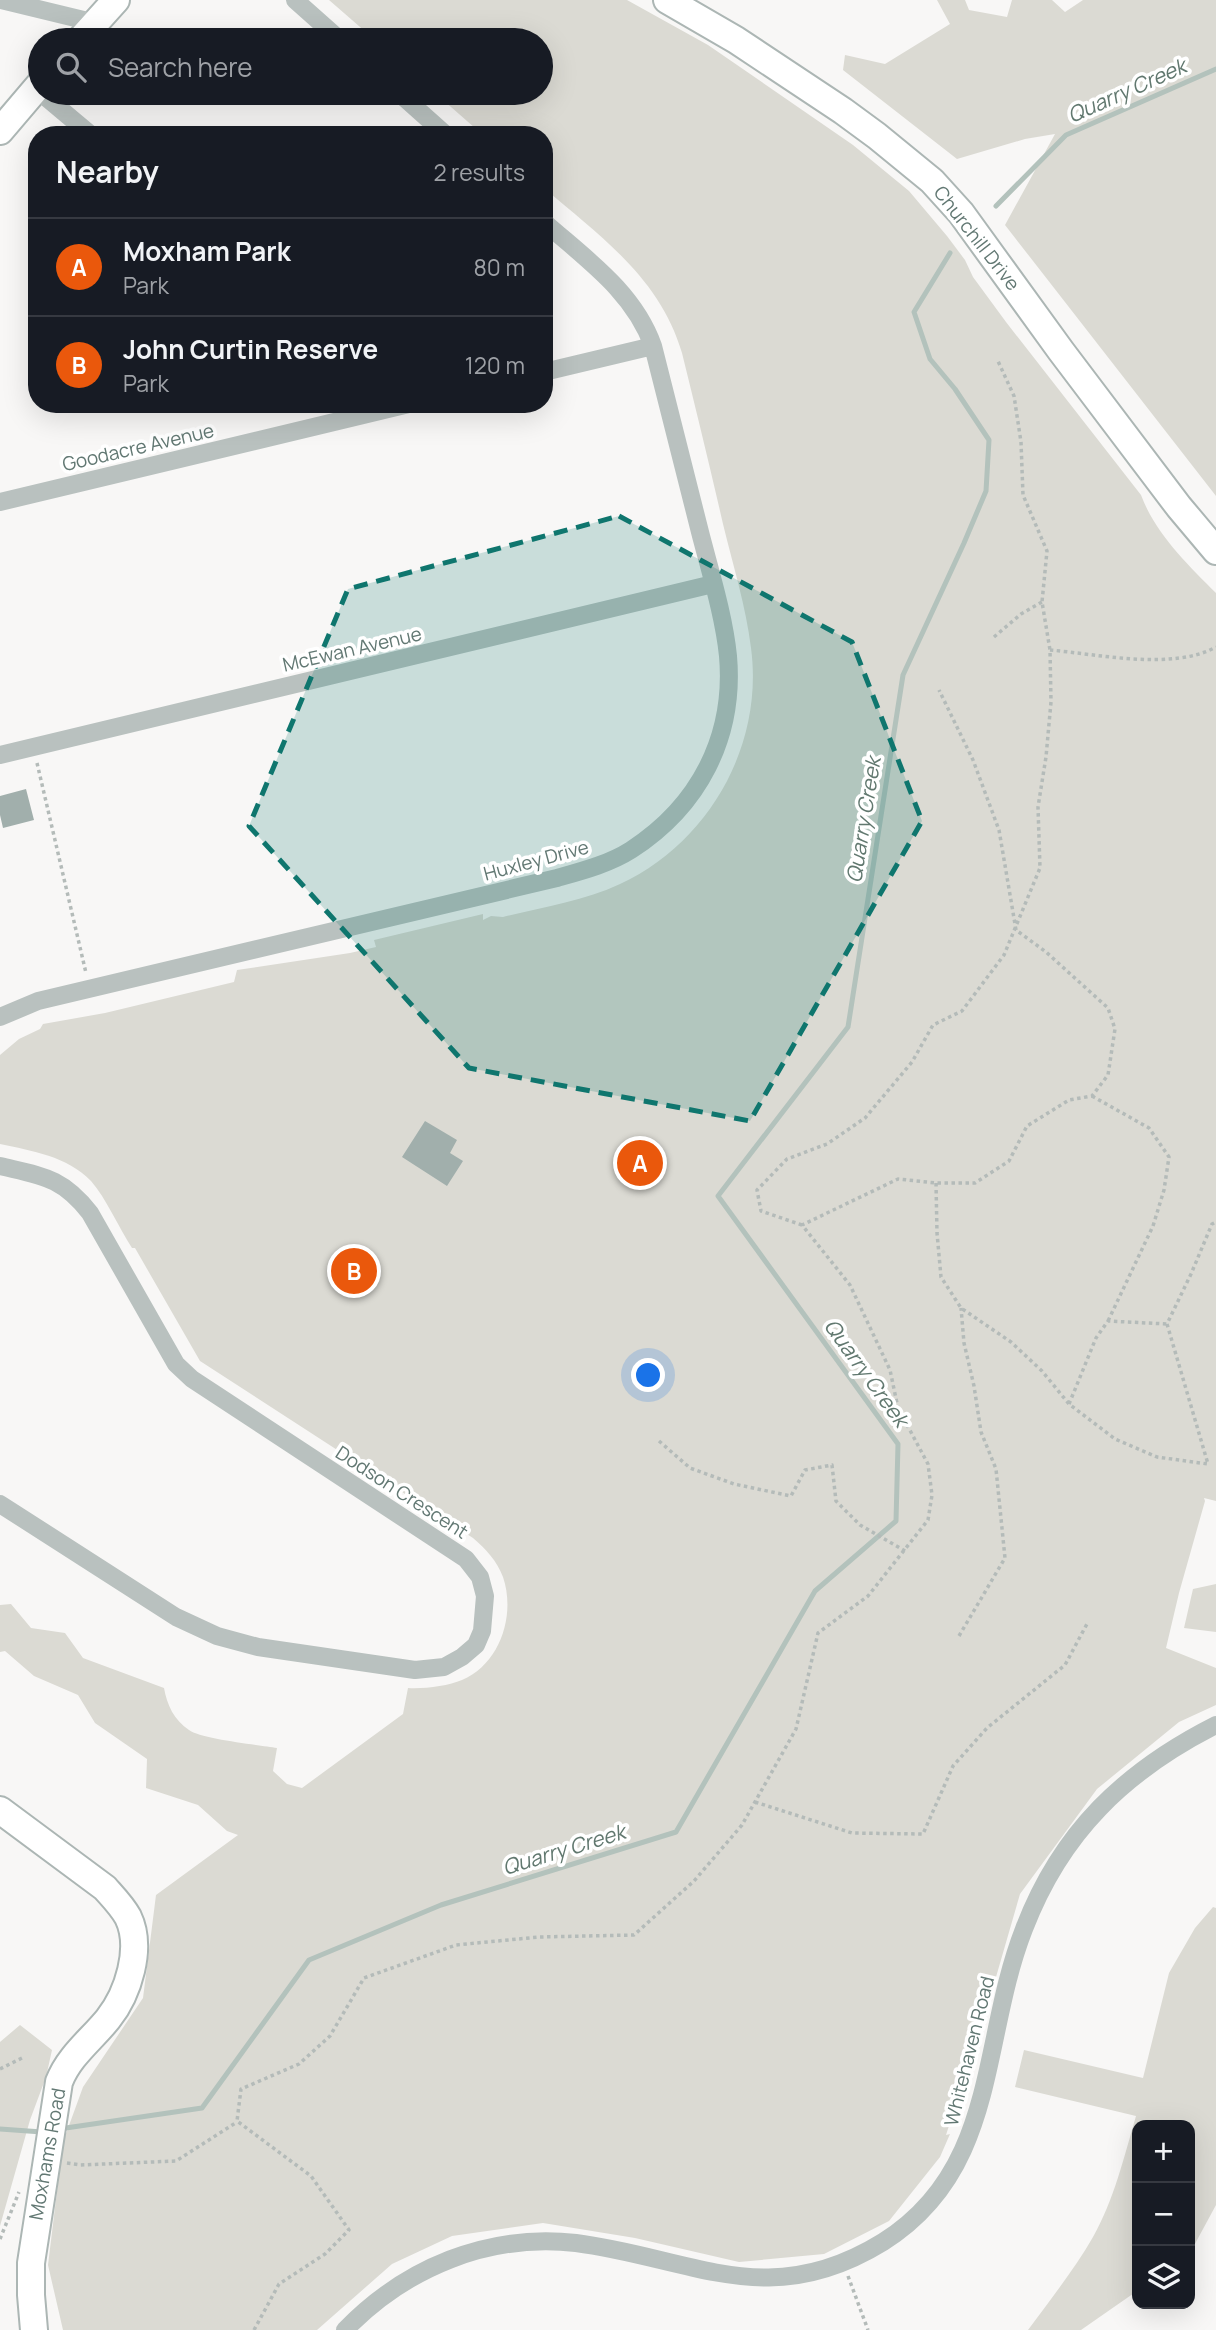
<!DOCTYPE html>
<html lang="en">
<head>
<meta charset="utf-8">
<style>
  body { margin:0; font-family:Manrope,sans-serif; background:#242831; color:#f1f3f6 }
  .controls { position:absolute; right:21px; bottom:21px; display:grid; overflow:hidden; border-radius:14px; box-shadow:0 7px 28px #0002 }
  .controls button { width:63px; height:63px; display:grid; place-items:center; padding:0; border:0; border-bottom:2px solid #363941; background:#171b24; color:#f1f3f6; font:35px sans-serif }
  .you { position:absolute; left:649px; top:1376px; width:24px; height:24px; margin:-18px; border:5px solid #fff; border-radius:50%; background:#1a73e8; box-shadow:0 0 0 10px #1a73e833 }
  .badge { display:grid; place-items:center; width:46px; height:46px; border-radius:50%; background:#ea580c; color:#fff; font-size:23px; font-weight:700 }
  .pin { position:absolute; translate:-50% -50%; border:4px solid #fff; box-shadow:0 2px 7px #0006 }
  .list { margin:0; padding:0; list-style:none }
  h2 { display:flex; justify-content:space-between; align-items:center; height:91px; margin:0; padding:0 28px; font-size:30px }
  h2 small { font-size:23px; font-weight:400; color:#9ea1a6 }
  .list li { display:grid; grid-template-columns:46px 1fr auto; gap:21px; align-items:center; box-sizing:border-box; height:98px; padding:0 28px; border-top:2px solid #363941 }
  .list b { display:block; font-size:26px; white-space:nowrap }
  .list p { margin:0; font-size:23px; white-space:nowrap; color:#9ea1a6 }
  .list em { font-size:23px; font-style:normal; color:#9ea1a6 }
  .icon { flex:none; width:38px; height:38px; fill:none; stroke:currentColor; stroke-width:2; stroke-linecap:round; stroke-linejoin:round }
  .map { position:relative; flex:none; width:1216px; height:2330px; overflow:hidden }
  .search { position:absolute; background:#171b24; box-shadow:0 7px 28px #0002; left:28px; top:28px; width:525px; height:77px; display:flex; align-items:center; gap:18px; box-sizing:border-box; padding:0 24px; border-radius:38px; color:#9ea1a6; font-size:26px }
  .panel { position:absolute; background:#171b24; box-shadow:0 7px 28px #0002; left:28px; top:126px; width:525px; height:287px; border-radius:28px }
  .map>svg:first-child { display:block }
</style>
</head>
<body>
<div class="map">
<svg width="1216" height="2330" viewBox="0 0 1216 2330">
  <rect width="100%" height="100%" fill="#f8f7f6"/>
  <!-- green -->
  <path fill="#dbdad3" d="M329 0H627L708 45 853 145 909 191 947 236 965 260 973 277 1006 322 1141 495C1155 533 1187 564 1216 593V1501L1204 1498 1205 1501 1179 1593 1166 1648 1216 1668V1705L1179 1722 1097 1789 1020 1894 959 2105 955 2107 946 2135 950 2134 940 2157 889 2221 824 2254 739 2262 635 2238 543 2223 452 2236 392 2264 317 2330H63L48 2265 63 2142 83 2087 143 1998 156 1895 238 1835 227 1831 198 1805 146 1788 147 1759 95 1723 78 1695 34 1676 5 1651 0 1652V1605L11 1604 31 1628 65 1633 83 1658 164 1688C167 1705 174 1720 189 1730 201 1739 259 1745 277 1748L273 1771 287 1784 302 1788 403 1714 408 1688C424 1689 448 1686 462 1680 500 1664 516 1615 503 1577 497 1561 486 1549 473 1538L200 1361 135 1248H132C119 1228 106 1198 91 1181 67 1156 32 1151 0 1144V1055L19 1039 40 1029 43 1024 105 1013 234 982 237 970 350 953 376 947 374 940 483 914V920L491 916 503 917C542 907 584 901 620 884 709 843 764 745 751 648 746 607 733 565 723 524 710 467 696 410 682 353 660 278 601 237 544 188V135H483L435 93H541V40H375Z
    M937 0H965L969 10 1007 17 1012 0H1052L1065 12 1083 0H1216V496L1005 225 1055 134 1025 139 957 159 843 70 845 55 885 64 950 24Z
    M1216 1584V1632L1184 1628 1193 1589Z
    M1213 1907 1216 1908V2205L1190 2253V2125H1137V2291L1081 2330H1028C1050 2300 1074 2270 1093 2237 1114 2200 1124 2157 1136 2116L1015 2087 1024 2050 1143 2078 1169 1973 1195 1928Z
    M20 2025 52 2050 46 2077 30 2120 0 2226V2042Z"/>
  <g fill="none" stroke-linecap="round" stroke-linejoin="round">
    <!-- stream -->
    <path stroke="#b3c2bc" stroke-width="5" d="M996 206 1066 135 1216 69
      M0 2129 42 2132
      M59 2129 202 2108 309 1960 441 1905 676 1832 815 1591 896 1521 898 1444 718 1196 848 1027 903 675 964 543 986 491 989 440 955 389 930 359 914 312 950 253"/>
  </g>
  <!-- building -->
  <path fill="#a1afac" d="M26 789 34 820 3 828 0 815V796Z
    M425 1121 457 1140 450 1153 463 1161 447 1186 402 1157Z"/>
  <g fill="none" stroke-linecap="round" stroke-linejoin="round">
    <defs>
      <path id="secondary" d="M667 0 736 40 843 111 877 136 932 181 961 213 1061 351 1179 507 1216 551
        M80 40 116 0
        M0 131 40 84
        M0 1810 105 1888C113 1897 122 1906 128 1917 143 1948 128 1994 108 2019 91 2040 69 2056 59 2082L31 2263V2295L34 2330"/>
    </defs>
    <!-- secondary casing -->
    <use href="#secondary" stroke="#acb6b4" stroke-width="30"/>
    <!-- path -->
    <path stroke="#b4bbb9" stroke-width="3.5" stroke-dasharray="3.5 3.5" stroke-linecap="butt" d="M994 637 1021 614 1042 602
      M1050 650C1097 654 1173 671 1216 647
      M37 763 86 973
      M1092 1096 1149 1128 1169 1157 1164 1190 1153 1226 1108 1321
      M936 1183 937 1233 941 1277 961 1308 1011 1342 1042 1371 1069 1404 1115 1439 1157 1457 1208 1464 1167 1324 1191 1274 1212 1224 1216 1222
      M802 1225 761 1211 757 1190 787 1159 827 1144 865 1118 912 1062 933 1025 962 1011 1004 955 1040 868 1038 807 1046 757 1051 702 1050 650 1042 602 1047 551 1023 495 1021 442 1014 396 997 359
      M1069 1404 1096 1338 1108 1321 1167 1324
      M659 1441 690 1468 734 1484 791 1496 805 1470 832 1465 836 1501 860 1525 905 1551
      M959 1636 1005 1558 996 1469 981 1432 974 1386 964 1343 961 1308
      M755 1802 852 1833 923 1834 953 1766 987 1728 1065 1665 1088 1622
      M0 2069 24 2057
      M67 2163 80 2165 176 2161 237 2122
      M0 2239 19 2192
      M848 2276 868 2330
      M254 2330 279 2284 325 2254 349 2230 311 2176 237 2121 241 2089 299 2064 330 2036 364 1978 456 1945 539 1937 634 1935 694 1881 742 1825 796 1729 818 1633 868 1596 928 1520 932 1495 928 1464 898 1408 890 1370 850 1285 802 1225 898 1179 936 1183H975L1009 1161 1027 1126 1069 1100 1092 1096 1108 1075 1115 1029 1108 1008 1046 952 1016 930 999 830 973 760 939 690"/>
    <!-- street -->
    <path stroke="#b9c1bf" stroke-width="18" d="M1 0 96 23
      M295 0 340 40
      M41 93 91 135
      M399 93 446 135
      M544 372 653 346
      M0 502 409 404
      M0 755 713 584
      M0 1017 38 1001 557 878C582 871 609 864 631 850 699 806 735 737 728 656 724 616 710 571 700 532 684 470 669 408 653 346 634 292 586 259 544 222
      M0 1166C42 1176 62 1177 90 1213L176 1364 192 1379 466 1559 480 1577 485 1596 482 1631 476 1645 462 1657 444 1667 415 1670 258 1647 217 1636 176 1617 0 1504
      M345 2330C405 2268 488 2233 576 2243 692 2258 768 2313 883 2242 999 2169 980 2041 1024 1929 1061 1832 1125 1771 1216 1725"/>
    <!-- secondary -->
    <use href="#secondary" stroke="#fff" stroke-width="26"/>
  </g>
  <!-- marked area -->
  <path fill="#0f766e" fill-opacity="0.2" stroke="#0f766e" stroke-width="5" stroke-dasharray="14 9" stroke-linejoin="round" d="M619 516 852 642 922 821 750 1121 469 1068 249 826 348 589Z"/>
  <g text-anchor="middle" stroke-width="7" stroke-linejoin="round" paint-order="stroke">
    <!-- street labels -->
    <g font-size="19" fill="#627873" stroke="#fff">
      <text transform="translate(977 238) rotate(52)" y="7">Churchill Drive</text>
      <text transform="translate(138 447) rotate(-13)" y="7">Goodacre Avenue</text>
      <text transform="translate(352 649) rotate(-13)" y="7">McEwan Avenue</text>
      <text transform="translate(536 860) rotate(-15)" y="7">Huxley Drive</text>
      <text transform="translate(402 1492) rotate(33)" y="7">Dodson Crescent</text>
      <text transform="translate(969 2051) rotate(-76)" y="7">Whitehaven Road</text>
      <text transform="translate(47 2154) rotate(-80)" y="7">Moxhams Road</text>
    </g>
    <!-- water labels -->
    <g font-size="21" font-style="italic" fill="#61786f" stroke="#fff">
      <text transform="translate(1127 91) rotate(-24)" y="7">Quarry Creek</text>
      <text transform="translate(864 820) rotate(-81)" y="7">Quarry Creek</text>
      <text transform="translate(866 1373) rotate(54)" y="7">Quarry Creek</text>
      <text transform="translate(564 1850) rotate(-17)" y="7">Quarry Creek</text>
    </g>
  </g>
</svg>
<div class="controls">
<button>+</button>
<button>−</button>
<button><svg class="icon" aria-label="layers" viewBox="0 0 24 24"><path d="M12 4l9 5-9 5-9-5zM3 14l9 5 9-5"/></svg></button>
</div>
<div class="you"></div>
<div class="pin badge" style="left:640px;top:1163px">A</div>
<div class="pin badge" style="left:354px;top:1271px">B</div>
<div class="search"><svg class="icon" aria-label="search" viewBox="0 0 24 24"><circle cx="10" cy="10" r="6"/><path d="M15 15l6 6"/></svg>Search here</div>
<section class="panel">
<h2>Nearby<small>2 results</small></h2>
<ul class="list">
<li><span class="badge">A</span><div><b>Moxham Park</b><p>Park</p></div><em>80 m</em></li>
<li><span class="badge">B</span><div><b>John Curtin Reserve</b><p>Park</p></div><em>120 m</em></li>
</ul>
</section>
</div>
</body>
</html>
